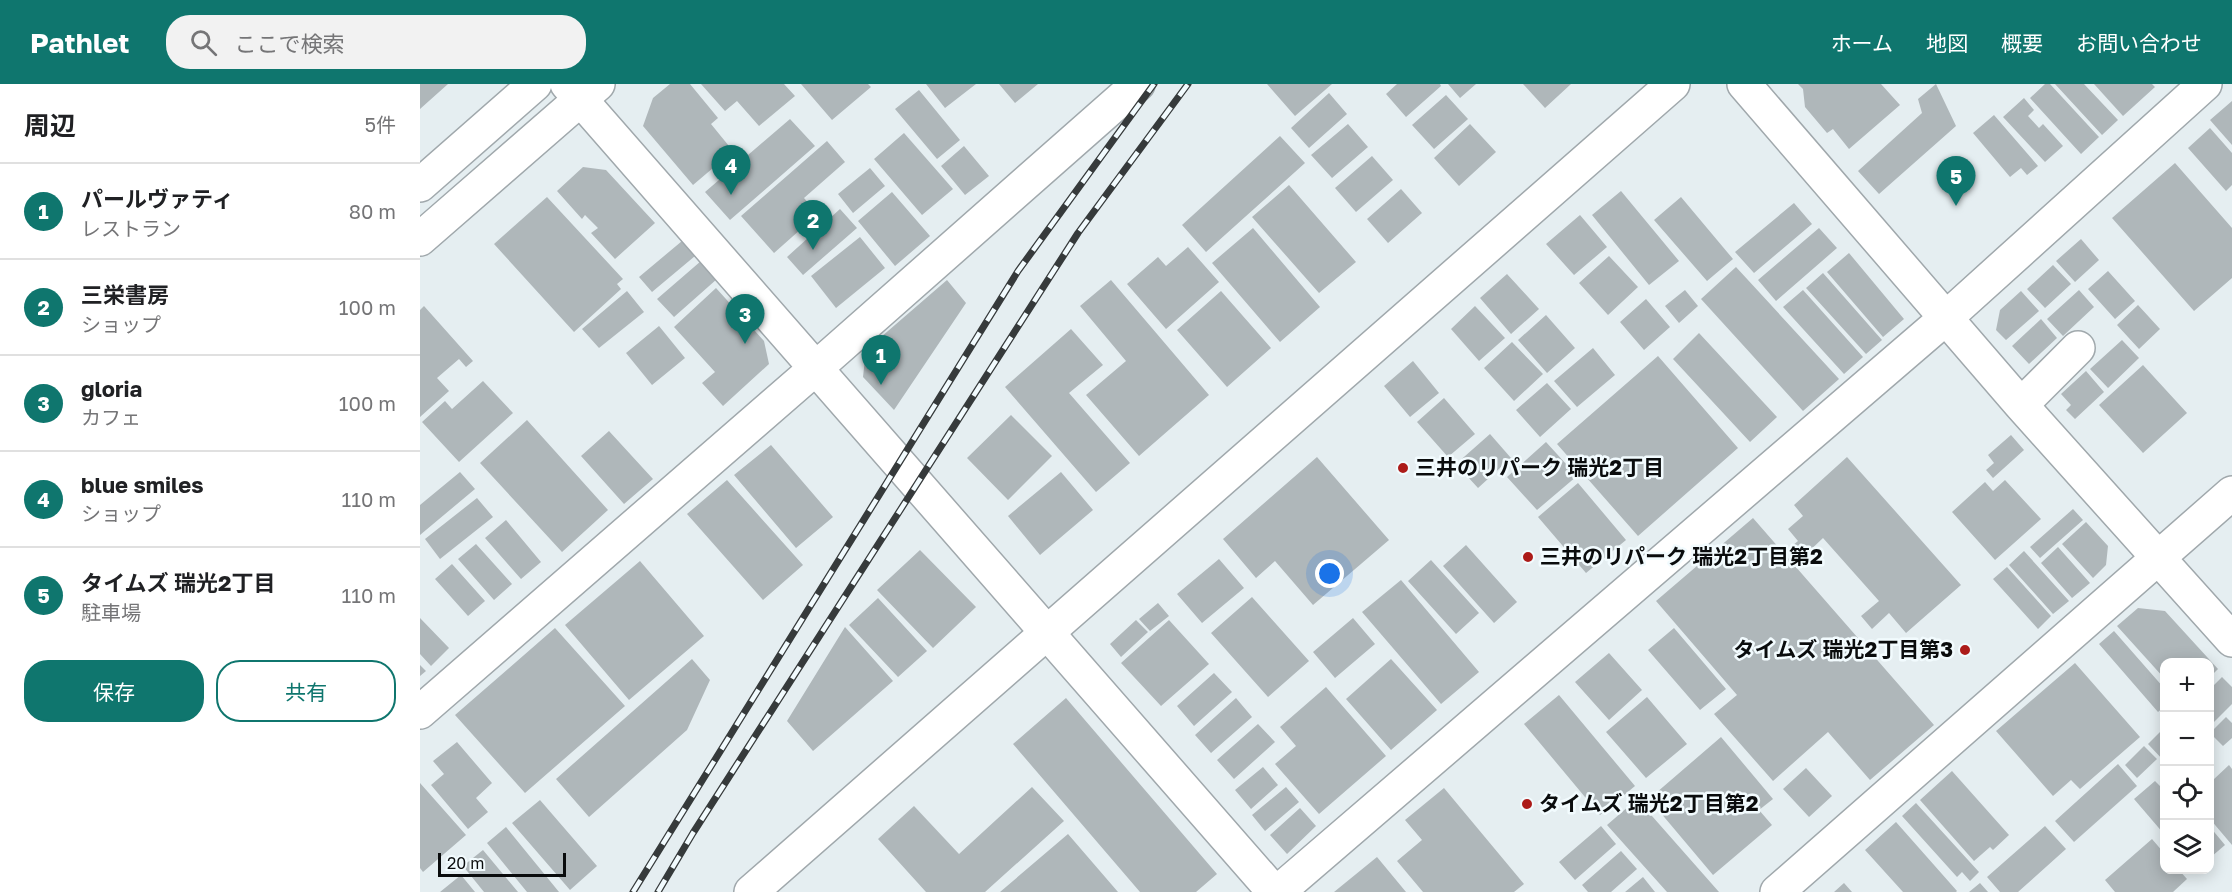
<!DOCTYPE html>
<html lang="ja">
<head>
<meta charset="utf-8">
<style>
  body { margin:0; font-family:"Golos Text","Noto Sans JP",sans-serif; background:#f2f2f2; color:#202124 }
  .controls { position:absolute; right:18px; bottom:18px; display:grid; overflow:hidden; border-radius:12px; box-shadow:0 3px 15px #0003 }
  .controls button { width:54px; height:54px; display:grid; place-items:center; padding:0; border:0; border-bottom:2px solid #e0e0e0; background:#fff; color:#202124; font:30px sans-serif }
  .scale { position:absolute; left:18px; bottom:15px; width:128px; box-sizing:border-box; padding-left:6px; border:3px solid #0a0c0d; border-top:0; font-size:16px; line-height:21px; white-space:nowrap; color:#0a0c0d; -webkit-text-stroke:4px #f2fbfe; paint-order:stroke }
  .you { position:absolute; left:910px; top:490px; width:21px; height:21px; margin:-15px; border:4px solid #fff; border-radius:50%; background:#1a73e8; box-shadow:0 0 0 9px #1a73e833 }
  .badge { display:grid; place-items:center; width:39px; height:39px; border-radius:50%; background:#0f766e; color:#fff; font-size:20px; font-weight:700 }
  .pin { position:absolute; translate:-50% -50px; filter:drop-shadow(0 2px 3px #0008) }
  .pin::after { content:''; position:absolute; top:32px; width:21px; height:18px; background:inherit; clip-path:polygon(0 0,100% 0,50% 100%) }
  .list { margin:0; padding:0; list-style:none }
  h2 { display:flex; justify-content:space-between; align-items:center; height:78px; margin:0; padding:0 24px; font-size:26px }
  h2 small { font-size:20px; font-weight:400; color:#757577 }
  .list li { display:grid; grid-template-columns:39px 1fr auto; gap:18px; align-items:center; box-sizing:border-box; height:96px; padding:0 24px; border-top:2px solid #e0e0e0 }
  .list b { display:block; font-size:22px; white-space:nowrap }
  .list p { margin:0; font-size:20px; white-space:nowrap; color:#757577 }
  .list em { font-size:20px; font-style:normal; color:#757577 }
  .actions { display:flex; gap:12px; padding:18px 24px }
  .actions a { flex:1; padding:14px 0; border:2px solid #0f766e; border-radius:24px; text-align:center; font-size:21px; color:#0f766e }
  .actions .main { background:#0f766e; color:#fff }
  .icon { flex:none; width:33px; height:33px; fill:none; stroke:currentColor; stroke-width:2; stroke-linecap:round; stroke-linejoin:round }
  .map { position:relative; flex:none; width:1812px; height:808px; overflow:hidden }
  header { display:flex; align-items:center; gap:36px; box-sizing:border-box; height:84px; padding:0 30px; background:#0f766e; color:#fff }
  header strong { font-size:28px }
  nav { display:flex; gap:33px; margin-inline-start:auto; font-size:21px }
  .search { width:420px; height:54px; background:#f2f2f2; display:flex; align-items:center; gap:15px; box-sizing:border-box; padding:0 21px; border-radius:24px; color:#757577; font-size:22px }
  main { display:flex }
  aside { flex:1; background:#fff }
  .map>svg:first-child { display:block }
</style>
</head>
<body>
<header>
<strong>Pathlet</strong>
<div class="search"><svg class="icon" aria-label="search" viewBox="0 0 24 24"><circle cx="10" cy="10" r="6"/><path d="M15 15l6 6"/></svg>ここで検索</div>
<nav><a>ホーム</a><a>地図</a><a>概要</a><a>お問い合わせ</a></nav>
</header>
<main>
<aside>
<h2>周辺<small>5件</small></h2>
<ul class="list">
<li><span class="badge">1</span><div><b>パールヴァティ</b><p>レストラン</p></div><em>80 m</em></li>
<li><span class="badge">2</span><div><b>三栄書房</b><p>ショップ</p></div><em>100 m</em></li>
<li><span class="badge">3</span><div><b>gloria</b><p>カフェ</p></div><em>100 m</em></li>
<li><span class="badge">4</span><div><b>blue smiles</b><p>ショップ</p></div><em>110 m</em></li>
<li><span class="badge">5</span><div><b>タイムズ 瑞光2丁目</b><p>駐車場</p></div><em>110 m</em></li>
</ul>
<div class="actions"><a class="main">保存</a><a>共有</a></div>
</aside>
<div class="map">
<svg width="1812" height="808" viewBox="0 0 1812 808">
  <rect width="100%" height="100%" fill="#e5eef1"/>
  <!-- building -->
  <path fill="#afb7ba" d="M0 0H28L0 25Z
    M250 0H270L298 34 291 40 313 67 273 101 223 42 233 14Z
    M281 0H364L375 12 339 42 317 17 305 27Z
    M381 0H448L451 3 412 36Z
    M506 0H556L525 24Z
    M579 0H618L595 19Z
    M847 0H912L875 32Z
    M977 0H1020L1021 2 986 33 966 10Z
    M1028 0H1056L1040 14Z
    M1103 0H1151L1125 24Z
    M1378 0H1461L1480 21 1429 65 1413 45 1407 49 1385 23 1383 5Z
    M1516 0 1536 42 1459 110 1438 87 1502 29 1498 15Z
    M1625 0H1630L1679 53 1661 70 1610 14Z
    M1635 0H1664L1698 36 1682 51Z
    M1674 0H1732L1735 3 1703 32Z
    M499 6 540 56 517 75 475 25Z
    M909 9 927 30 889 64 871 44Z
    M1026 11 1048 35 1014 65 992 41Z
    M1604 14 1614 26 1608 32 1619 44 1623 40 1643 62 1625 78 1583 33Z
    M1812 17V61L1790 36Z
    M1574 31 1618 82 1607 91 1601 84 1590 93 1553 49Z
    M370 35 395 62 310 136 285 108Z
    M928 40 948 63 912 94 891 71Z
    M1050 40 1076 68 1039 102 1014 74Z
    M1790 44 1812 69V101L1806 107 1768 64Z
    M484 49 533 105 502 131 454 75Z
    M860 52 885 79 786 168 762 141Z
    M407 57 425 78 384 114 398 130 354 169 321 132Z
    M544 62 569 92 545 111 521 82Z
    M952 72 973 96 936 128 915 104Z
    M1755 79 1812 144V194L1774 227 1692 134Z
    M163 83 186 86 235 139 195 175 171 149 178 144 165 131 162 135 137 107Z
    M450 84 465 102 433 129 418 110Z
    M869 101 936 178 899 209 832 133Z
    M981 105 1002 129 968 159 947 135Z
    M1201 107 1259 177 1229 201 1172 131Z
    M472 108 510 152 475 182 438 137Z
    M127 113 203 195 197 200 201 205 154 248 74 160Z
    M1261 113 1313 175 1287 197 1234 136Z
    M1374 119 1392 140 1334 189 1315 168Z
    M420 125 437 144 383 191 367 173Z
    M1160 131 1187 163 1154 191 1126 160Z
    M833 144 900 223 860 258 792 179Z
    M1399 144 1417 164 1356 217 1338 196Z
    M440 153 465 184 416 224 391 192Z
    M1661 155 1679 176 1655 198 1636 177Z
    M262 157 275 172 232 208 219 193Z
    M768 163 799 198 746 245 707 200 738 173 746 182Z
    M1429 169 1484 235 1463 253 1407 188Z
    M1189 172 1218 203 1188 231 1159 199Z
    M281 177 297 195 254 233 237 215Z
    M1633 181 1651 200 1625 224 1607 205Z
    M1316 183 1419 295 1383 327 1281 215Z
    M1688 187 1715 217 1695 235 1668 205Z
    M1403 189 1462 256 1446 270 1386 204Z
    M1087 190 1119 225 1091 250 1060 214Z
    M527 196 546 219 474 326 443 293 446 266Z
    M691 196 789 311 719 372 666 311 706 277 660 222Z
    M296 204 344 257 349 280 303 322 282 299 295 288 254 243Z
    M1265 206 1278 222 1259 239 1245 222Z
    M1383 206 1443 273 1424 290 1363 223Z
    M1659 206 1674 223 1643 252 1627 235Z
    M207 207 224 228 179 264 162 245Z
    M801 207 851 264 807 303 757 246Z
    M1601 207 1619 227 1586 256 1576 246 1580 226Z
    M1226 215 1250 243 1224 266 1200 238Z
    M1718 221 1740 245 1719 265 1697 241Z
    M4 222 53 277 46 283 39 275 17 294 29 307 0 333V226Z
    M1055 222 1085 254 1059 277 1031 245Z
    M1126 231 1155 264 1127 289 1098 256Z
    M1621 235 1637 254 1609 280 1592 262Z
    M239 242 265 274 232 301 206 269Z
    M651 245 683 281 649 309 710 379 676 408 585 303Z
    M1279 249 1357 333 1330 358 1253 275Z
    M1702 256 1719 274 1688 304 1670 285Z
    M1092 258 1123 290 1094 317 1064 284Z
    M1173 264 1195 291 1157 323 1134 297Z
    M1238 272 1318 364 1218 452 1137 360Z
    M993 277 1019 309 990 333 964 302Z
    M1723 281 1767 329 1723 369 1679 321Z
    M1666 287 1684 308 1655 335 1646 326 1651 321 1641 310Z
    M63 297 93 329 39 378 2 338 25 317 32 325Z
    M1127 299 1151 325 1120 353 1096 326Z
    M1024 314 1055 350 1028 373 997 338Z
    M591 331 632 372 588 416 547 374Z
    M107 336 188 426 142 468 60 379Z
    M189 347 233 395 204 420 161 372Z
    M1070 350 1091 374 1058 404 1036 380Z
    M1591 351 1604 366 1573 394 1566 386 1574 379 1568 371Z
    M1126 358 1157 392 1117 426 1087 393Z
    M351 361 413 433 376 464 314 391Z
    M897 373 969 456 893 521 855 477 836 494 803 455Z
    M1427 373 1541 501 1486 549 1469 529 1452 545 1441 532 1459 517 1403 454 1382 474 1372 462 1378 457 1368 445 1383 432 1374 421Z
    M40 388 55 405 0 451V421Z
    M641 388 673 426 620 471 588 432Z
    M307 396 383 481 343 516 267 430Z
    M1585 396 1621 435 1575 476 1532 428 1565 398 1573 407Z
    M1158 399 1206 456 1166 489 1118 433Z
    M57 414 73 433 20 475 5 455Z
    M1653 425 1663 436 1620 474 1610 463Z
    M1333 434 1514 641 1450 696 1408 648 1353 697 1294 630 1317 611 1236 517Z
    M86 436 121 478 101 495 65 454Z
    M1666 438 1688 462 1686 481 1673 494 1642 460Z
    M56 460 92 500 74 516 38 475Z
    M1046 461 1097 518 1074 539 1023 482Z
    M1638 463 1670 499 1652 514 1621 479Z
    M500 466 556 523 513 564 457 506Z
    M1604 467 1649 517 1633 530 1589 481Z
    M799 475 824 504 782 539 757 510Z
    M1011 476 1059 529 1036 550 988 497Z
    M220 477 284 552 209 616 145 541Z
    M32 480 65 517 48 532 15 495Z
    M1587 483 1631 532 1618 545 1573 495Z
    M981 496 1059 588 1021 620 942 528Z
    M832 513 889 577 848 613 791 549Z
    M458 514 507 567 478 593 429 541Z
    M738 519 749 532 730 547 719 535Z
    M1718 524 1745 527 1798 585 1790 593V578H1744V594L1697 542Z
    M0 534 29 564 11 582 0 570Z
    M933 534 955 560 915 594 893 568Z
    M716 536 728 548 701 573 690 560Z
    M749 536 789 580 741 622 701 579Z
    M425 543 473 597 393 667 367 637Z
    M135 544 205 622 105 709 35 631Z
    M1254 544 1306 605 1280 626 1228 566Z
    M1694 547 1744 604V623L1738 628 1679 560Z
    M1189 569 1222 606 1189 636 1155 598Z
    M272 575 290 596 267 646 169 733 136 695Z
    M971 575 1017 626 971 666 926 615Z
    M1655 579 1720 653 1660 705 1651 696 1633 712 1576 647Z
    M0 581 6 587 0 592Z
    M794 589 812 608 774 642 757 622Z
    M1802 593 1812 603V620L1790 642V605Z
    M906 603 966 672 899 730 855 680 876 662 860 643Z
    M1139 611 1215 702 1180 731 1104 640Z
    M1227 613 1267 660 1226 694 1186 648Z
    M646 614 797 790 776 808H720L593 660Z
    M816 614 832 633 791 669 775 651Z
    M1806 633 1812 639V654L1803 662 1790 649Z
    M838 640 855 658 814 695 797 676Z
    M1744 644V677L1728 660Z
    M1301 653 1353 715 1339 726 1352 741 1293 791 1229 715Z
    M37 658 72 699 56 714 68 728 48 745 11 701 24 690 13 677Z
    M1724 662 1737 675 1717 694 1705 681Z
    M1698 680 1717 702 1654 758 1635 737Z
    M1809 681 1812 685V761L1790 735V691L1793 696Z
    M843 683 858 701 831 725 815 706Z
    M1386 684 1412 712 1389 733 1363 705Z
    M1532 687 1589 751 1573 766 1570 763 1554 777 1500 716Z
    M1735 697 1740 702 1744 698V750L1714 715Z
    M0 699 46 751 3 788 0 784Z
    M612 703 644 737 565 808H506L458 755 494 722 539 770Z
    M866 703 879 718 845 747 832 731Z
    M1024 704 1104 800 1094 808H1003L977 777 1002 756 985 736Z
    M1217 715 1299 808H1247L1187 741Z
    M120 716 177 782 150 806 92 739Z
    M1496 719 1559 788 1550 797 1542 788 1537 793 1482 732Z
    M880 724 896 742 867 770 850 751Z
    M1476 738 1537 807 1536 808H1483L1445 766Z
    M1181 742 1196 760 1155 796 1139 778Z
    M1625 742 1646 765 1598 808H1580L1567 793Z
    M86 743 139 808H107L67 759Z
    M1790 743 1805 761 1791 773 1790 771Z
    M648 750 698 808H580Z
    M1732 755 1744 769V786H1759L1767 795 1753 808H1695L1685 796Z
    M63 766 98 808H64L43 782Z
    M1201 767 1217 785 1191 808H1168L1162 801Z
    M957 773 986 808H914Z
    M41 791 55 808H20Z
    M1223 793 1235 808H1205Z
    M1424 799 1432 808H1414Z
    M1560 799 1568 808H1549Z"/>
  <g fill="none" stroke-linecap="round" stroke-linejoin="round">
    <defs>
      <path id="street" d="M147 0 854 808
        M1324 0 1601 321 1812 556
        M1601 321 1658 264
        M0 628 396 284 718 0
        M858 808 1527 233 1785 0
        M1357 808 1812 409"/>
      <path id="secondary" d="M0 101 115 0
        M0 155 178 0
        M331 808 1253 0"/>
    </defs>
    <!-- street casing -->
    <use href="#street" stroke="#a0a8ac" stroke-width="36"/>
    <!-- secondary casing -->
    <use href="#secondary" stroke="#a0a8ac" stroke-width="36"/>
    <!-- street -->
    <use href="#street" stroke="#fff" stroke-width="33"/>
    <!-- secondary -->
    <use href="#secondary" stroke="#fff" stroke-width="33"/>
    <defs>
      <path id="rail" d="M213 808 598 187 734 0
        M238 808 273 749 658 149 768 0"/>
    </defs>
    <!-- rail casing -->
    <use href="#rail" stroke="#363a3b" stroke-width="7"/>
    <!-- rail -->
    <use href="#rail" stroke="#f2fbfe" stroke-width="4.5" stroke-dasharray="14" stroke-linecap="butt"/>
  </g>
  <!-- markers -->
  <g fill="#ac1b19" stroke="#f2fbfe" stroke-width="2">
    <circle cx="983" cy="384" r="6"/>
    <circle cx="1108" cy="473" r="6"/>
    <circle cx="1545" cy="566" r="6"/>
    <circle cx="1107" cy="720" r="6"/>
  </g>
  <g text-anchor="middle" stroke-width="5" stroke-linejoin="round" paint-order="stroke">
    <!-- poi labels -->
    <g font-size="21" font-weight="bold" fill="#0a0c0d" stroke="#f2fbfe" text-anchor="start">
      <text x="995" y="391">三井のリパーク 瑞光2丁目</text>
      <text x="1120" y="480">三井のリパーク 瑞光2丁目第2</text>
      <text x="1533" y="573" text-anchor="end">タイムズ 瑞光2丁目第3</text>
      <text x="1119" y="727">タイムズ 瑞光2丁目第2</text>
    </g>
  </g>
</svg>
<div class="controls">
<button>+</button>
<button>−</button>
<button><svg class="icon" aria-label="locate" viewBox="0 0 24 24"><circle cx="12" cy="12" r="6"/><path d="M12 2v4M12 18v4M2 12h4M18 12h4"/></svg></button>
<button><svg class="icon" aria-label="layers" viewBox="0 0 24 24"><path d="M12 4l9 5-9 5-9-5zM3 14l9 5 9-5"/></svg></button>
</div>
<div class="scale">20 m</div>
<div class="you"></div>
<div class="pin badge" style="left:461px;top:301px">1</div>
<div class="pin badge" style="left:393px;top:166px">2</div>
<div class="pin badge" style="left:325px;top:260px">3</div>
<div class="pin badge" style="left:311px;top:111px">4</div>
<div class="pin badge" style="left:1536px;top:122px">5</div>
</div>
</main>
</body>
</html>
